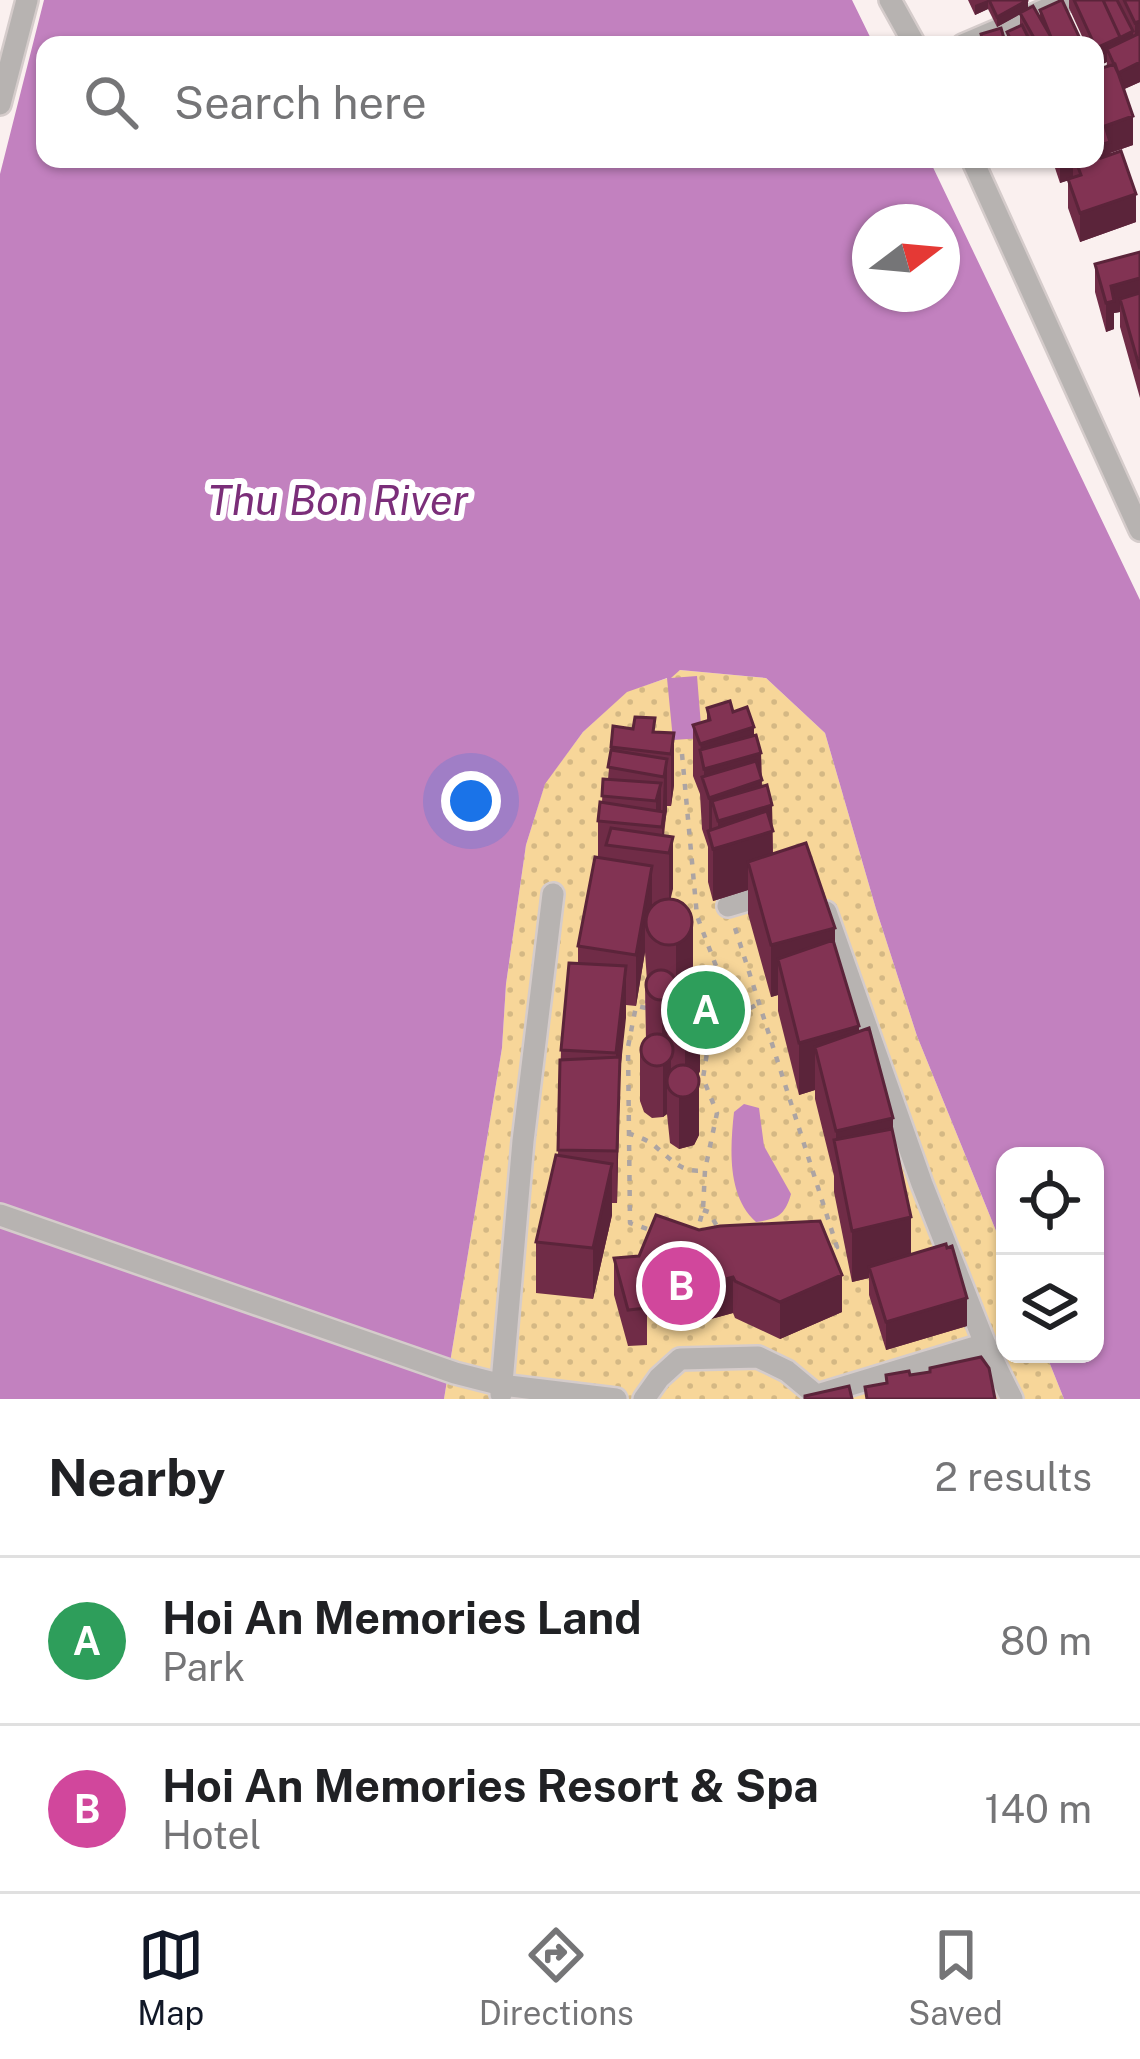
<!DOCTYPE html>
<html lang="en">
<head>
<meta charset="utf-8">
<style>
  body { margin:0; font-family:"Public Sans",sans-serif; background:#f2f2f2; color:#202124 }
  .controls { position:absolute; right:36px; bottom:36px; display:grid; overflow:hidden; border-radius:24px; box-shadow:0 3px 9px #0004 }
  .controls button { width:108px; height:108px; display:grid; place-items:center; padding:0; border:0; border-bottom:3px solid #e0e0e0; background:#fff; color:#202124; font:60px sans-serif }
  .compass { position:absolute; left:852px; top:204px; width:108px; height:108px; border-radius:50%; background:#fff; box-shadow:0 3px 9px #0004; rotate:74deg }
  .you { position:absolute; left:471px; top:801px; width:42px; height:42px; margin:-30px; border:9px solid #fff; border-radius:50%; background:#1a73e8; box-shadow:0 0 0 18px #1a73e833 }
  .badge { display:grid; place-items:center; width:78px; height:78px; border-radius:50%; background:#111827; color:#fff; font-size:39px; font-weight:700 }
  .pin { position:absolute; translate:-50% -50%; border:6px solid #fff; box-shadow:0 3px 12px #0006 }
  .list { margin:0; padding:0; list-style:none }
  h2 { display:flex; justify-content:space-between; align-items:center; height:156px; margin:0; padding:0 48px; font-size:51px }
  h2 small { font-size:39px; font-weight:400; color:#757577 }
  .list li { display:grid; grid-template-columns:78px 1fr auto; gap:36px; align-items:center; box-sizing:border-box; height:168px; padding:0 48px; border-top:3px solid #e0e0e0 }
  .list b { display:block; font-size:45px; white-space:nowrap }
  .list p { margin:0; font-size:39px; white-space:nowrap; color:#757577 }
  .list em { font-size:39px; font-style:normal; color:#757577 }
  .icon { flex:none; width:66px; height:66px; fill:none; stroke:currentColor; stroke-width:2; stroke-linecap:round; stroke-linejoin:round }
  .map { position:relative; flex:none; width:1140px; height:1399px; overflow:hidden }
  .search { position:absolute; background:#fff; box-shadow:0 3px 9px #0004; left:36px; right:36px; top:36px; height:132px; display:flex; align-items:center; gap:30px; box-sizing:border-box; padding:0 42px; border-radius:24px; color:#757577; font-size:45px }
  .sheet { height:492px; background:#fff }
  nav { display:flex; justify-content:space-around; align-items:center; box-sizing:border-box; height:168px; border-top:3px solid #e0e0e0; background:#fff; font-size:33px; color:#757577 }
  nav a { display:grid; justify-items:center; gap:6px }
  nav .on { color:#111827 }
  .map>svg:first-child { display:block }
</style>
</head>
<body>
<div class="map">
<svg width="1140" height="1399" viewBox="0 0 1140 1399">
  <defs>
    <pattern id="park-dots" width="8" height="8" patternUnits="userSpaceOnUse" patternTransform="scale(3)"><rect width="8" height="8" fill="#f7d699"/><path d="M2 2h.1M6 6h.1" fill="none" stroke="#d4b884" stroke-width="1.8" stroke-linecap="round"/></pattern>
  </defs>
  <rect width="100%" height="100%" fill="#faf0ef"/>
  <!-- park -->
  <path fill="url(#park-dots)" d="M680 670 766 678 825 733 876 909 917 1036 1005 1253V1354H1046L1064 1399H444L502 1048 506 984 526 845 545 783 583 732 627 691 668 678Z"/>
  <!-- water -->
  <path fill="#c281bf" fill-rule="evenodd" d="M44 0H852L874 45H45V159H929L1140 600V1399H1064L1046 1354H1095V1156H1005V1253L917 1036 876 909 825 733 766 678 680 670 671 678 697 676 702 738 673 740 667 678 627 692 583 732 545 784 526 845 506 984 502 1048 444 1399H0V174ZM870 222H942V294H870Z
    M693 976C715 989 735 1005 708 1026L696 1024 686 1013 645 1003 648 983 676 997 689 987Z
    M744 1104 759 1108 764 1146 791 1194C785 1215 778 1219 756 1222 727 1196 730 1149 734 1112Z"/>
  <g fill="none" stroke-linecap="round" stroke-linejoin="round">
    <defs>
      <path id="street" d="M890 0 915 45
        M963 45 1068 0
        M0 104 27 0
        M972 159 1140 530
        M728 906 772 893
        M826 912 922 1184 985 1344 1012 1399
        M0 1215 455 1373 502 1385 616 1399
        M501 1394 523 1141 553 894
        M814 1396 985 1344
        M644 1399 659 1378 680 1359 758 1357 787 1371 816 1395"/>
    </defs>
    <!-- street casing -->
    <use href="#street" stroke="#d5cccb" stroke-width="26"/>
    <!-- path -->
    <path stroke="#aca4a3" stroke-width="4.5" stroke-dasharray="6 9" stroke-linecap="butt" d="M682 754 697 916 735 1016
      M735 928 837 1247 830 1248
      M646 1008 636 1006 628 1047 630 1223 653 1231
      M695 1026 710 1034
      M628 1133C638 1137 649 1140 657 1148 673 1161 683 1174 705 1170
      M703 1210 709 1212 718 1228
      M696 1236 703 1210 705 1170 717 1113 703 1078 710 1034 728 1020 758 1004"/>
    <!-- street -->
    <use href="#street" stroke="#b7b3b1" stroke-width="21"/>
  </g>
  <!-- wall -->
  <path fill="#702c47" d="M968 0H1028V8L1040 18V10L1083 45H1007V32L1020 26V14L997 27 988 9 975 15Z
    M1069 0H1140V82L1124 89 1133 145 1110 153 1136 222 1080 242 1068 208V180L1060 183 1052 159H1095L1107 62 1096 67 1095 45H1086L1069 8Z
    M1140 252V398L1120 327V312L1114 313V329L1106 332 1095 292V264Z
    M707 708 733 712 754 735 761 753 762 787 772 805 773 854 835 947 859 1031 893 1136 911 1254 967 1326 886 1350 869 1295V1278L852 1282 834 1192V1176L815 1099V1090L799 1095 778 1011V995L771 997 748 914V890L713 901 708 882V847L702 829 700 794 693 776V725L707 721Z
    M613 726 674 733V785L671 806H667L664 836 673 837 671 898 693 971 689 987 677 996V1005L700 1071 697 1077 699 1135 694 1145 679 1149 670 1143 667 1114 663 1117 652 1118 644 1112 640 1101V1050L646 1040 645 986 647 981 645 952 636 1006 626 1005 620 1073 617 1203H612V1215L593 1299 536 1293V1242L558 1155 561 1050 578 964V946L598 857V821L602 803 603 779H608Z
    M656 1215 842 1312 780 1339 735 1318 733 1313 696 1323 693 1308 647 1312V1345L628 1346 614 1295V1258L639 1256Z"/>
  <!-- shaded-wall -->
  <path fill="#5b243a" d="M988 0V9L975 15V5Z
    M1028 0V10L997 27V17Z
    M1140 21V40L1135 42V23Z
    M1133 31V41L1107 49V62L1096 67V48Z
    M1140 62V82L1118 92V73Z
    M1133 116V145L1110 153V170L1097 174V146L1105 126Z
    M1060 159H1073V179L1060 183Z
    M1136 194V222L1080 242V213Z
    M1140 278V306L1120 299V312L1114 313V329L1106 332V303L1111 286Z
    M754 727V755L761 753 762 808 772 805 773 882 748 864V890L713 901V849L718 848V821L712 801V846L709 833V798L704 784V769L700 744Z
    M674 733V785L671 806V754Z
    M667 759V811L664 828V853L662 852V827L664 777Z
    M661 783V827H656V801Z
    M673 837V889L669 905V853Z
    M652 866V918L645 920V952L636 1006V955Z
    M693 920V971L689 987 677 996V1031L667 1018V1051L662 1053V1001L676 989V945Z
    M835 928V980L778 959V995L771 997V945Z
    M626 966V1018L620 1073 617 1203 616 1053Z
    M700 1020V1071L695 1081 685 1086V1035Z
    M859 1026V1078L815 1047V1090L799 1095V1043Z
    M671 1058V1092L667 1076V1114L663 1117V1065Z
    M699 1083V1135L694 1145 679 1149V1097Z
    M893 1118V1169L836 1149V1131Z
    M612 1164V1215L593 1299V1248Z
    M911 1217V1269L869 1267V1278L852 1282V1231Z
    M842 1275V1312L780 1339V1302Z
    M733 1277V1313L696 1323V1287Z
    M967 1298V1326L886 1350V1322Z"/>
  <!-- building -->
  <path fill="#823353" stroke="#5b243a" stroke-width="3" d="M989 0H1028L997 17Z
    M1062 0 1083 45H1038L1020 13 1033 6 1051 37 1040 10Z
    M1074 0H1103L1120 37 1096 48Z
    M1103 0H1117L1133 31 1119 38 1120 37Z
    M1124 0H1140V21L1135 23Z
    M1022 25 1032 45H1013L1007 32Z
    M1001 28 1006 45H984L981 34Z
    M1140 33V62L1118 73 1107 49Z
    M1115 64 1133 116 1105 126 1110 142 1097 146 1101 158 1121 151 1136 194 1080 213 1068 179 1081 175 1075 159H1095V70Z
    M1140 252V278L1111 286 1114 301 1106 303 1095 264Z
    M1140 293V369L1120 299Z
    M730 701 733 712 747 707 754 727 700 744 693 725 710 720 707 708Z
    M635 717 655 718 653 732 674 733 671 754 611 747 613 726 633 729Z
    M756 735 761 753 704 769 700 750Z
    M611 750 667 759 664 777 608 767Z
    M756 761 762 780 709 798 702 777Z
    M603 779 661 783 656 801 602 796Z
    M767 785 772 805 718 821 712 801Z
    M600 802 664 812 662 827 598 821Z
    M767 811 773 831 713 849 708 831Z
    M611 828 673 837 669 853 606 845Z
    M806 843 835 928 771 945 748 862Z
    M595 857 652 866 636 955 578 946Z
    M646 922a23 23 0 1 1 46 0a23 23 0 1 1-46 0Z
    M833 940 859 1026 799 1043 778 959Z
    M569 963 626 966 616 1053 561 1050Z
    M646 985a15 15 0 1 1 30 0a15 15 0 1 1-30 0Z
    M667 1018a16 16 0 1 1 32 0a16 16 0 1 1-32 0Z
    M869 1028 893 1118 836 1131 815 1047Z
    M641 1050a16 16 0 1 1 32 0a16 16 0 1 1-32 0Z
    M620 1057 617 1151 558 1150 560 1060Z
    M667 1081a16 16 0 1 1 32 0a16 16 0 1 1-32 0Z
    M892 1129 911 1217 852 1231 834 1140Z
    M556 1155 612 1164 593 1248 536 1242Z
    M656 1215 699 1230 720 1226 820 1221 842 1275 780 1302 735 1281 733 1277 696 1287 693 1271 644 1276 647 1308 628 1310 614 1258 639 1256Z
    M946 1244 947 1248 952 1246 967 1298 886 1322 869 1267Z
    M981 1357 989 1368 995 1399H867L865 1387 887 1383 886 1375 909 1371 910 1375 930 1372V1368Z
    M849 1386 852 1399H805V1396Z"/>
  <g text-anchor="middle" stroke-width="12" stroke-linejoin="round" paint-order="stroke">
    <!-- water labels -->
    <g font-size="42" font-style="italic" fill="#7b2e79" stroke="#fff">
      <text x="338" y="515">Thu Bon River</text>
    </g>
  </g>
</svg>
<div class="controls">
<button><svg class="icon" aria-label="locate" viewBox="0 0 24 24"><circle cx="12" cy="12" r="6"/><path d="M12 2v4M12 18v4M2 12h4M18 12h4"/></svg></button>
<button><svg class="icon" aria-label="layers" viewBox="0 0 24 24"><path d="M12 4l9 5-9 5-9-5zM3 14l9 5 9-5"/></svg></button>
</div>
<svg class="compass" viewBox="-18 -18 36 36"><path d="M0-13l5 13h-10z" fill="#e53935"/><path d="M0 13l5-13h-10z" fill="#757577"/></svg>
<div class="you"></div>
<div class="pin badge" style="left:706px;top:1010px;background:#2e9e5b">A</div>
<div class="pin badge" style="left:681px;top:1286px;background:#d1479c">B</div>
<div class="search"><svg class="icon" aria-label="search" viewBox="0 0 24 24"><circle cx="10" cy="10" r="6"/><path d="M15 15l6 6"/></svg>Search here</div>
</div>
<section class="sheet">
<h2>Nearby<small>2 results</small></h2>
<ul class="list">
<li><span class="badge" style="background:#2e9e5b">A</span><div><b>Hoi An Memories Land</b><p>Park</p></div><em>80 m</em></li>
<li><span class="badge" style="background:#d1479c">B</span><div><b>Hoi An Memories Resort &amp; Spa</b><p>Hotel</p></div><em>140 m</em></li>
</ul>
</section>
<nav>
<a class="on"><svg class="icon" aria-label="map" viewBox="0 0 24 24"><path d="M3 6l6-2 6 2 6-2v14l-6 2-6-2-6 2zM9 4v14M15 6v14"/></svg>Map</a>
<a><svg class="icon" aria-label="directions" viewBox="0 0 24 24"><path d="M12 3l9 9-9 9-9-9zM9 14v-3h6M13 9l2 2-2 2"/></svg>Directions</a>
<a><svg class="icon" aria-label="saved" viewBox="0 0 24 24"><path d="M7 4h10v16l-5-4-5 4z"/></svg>Saved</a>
</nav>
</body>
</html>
